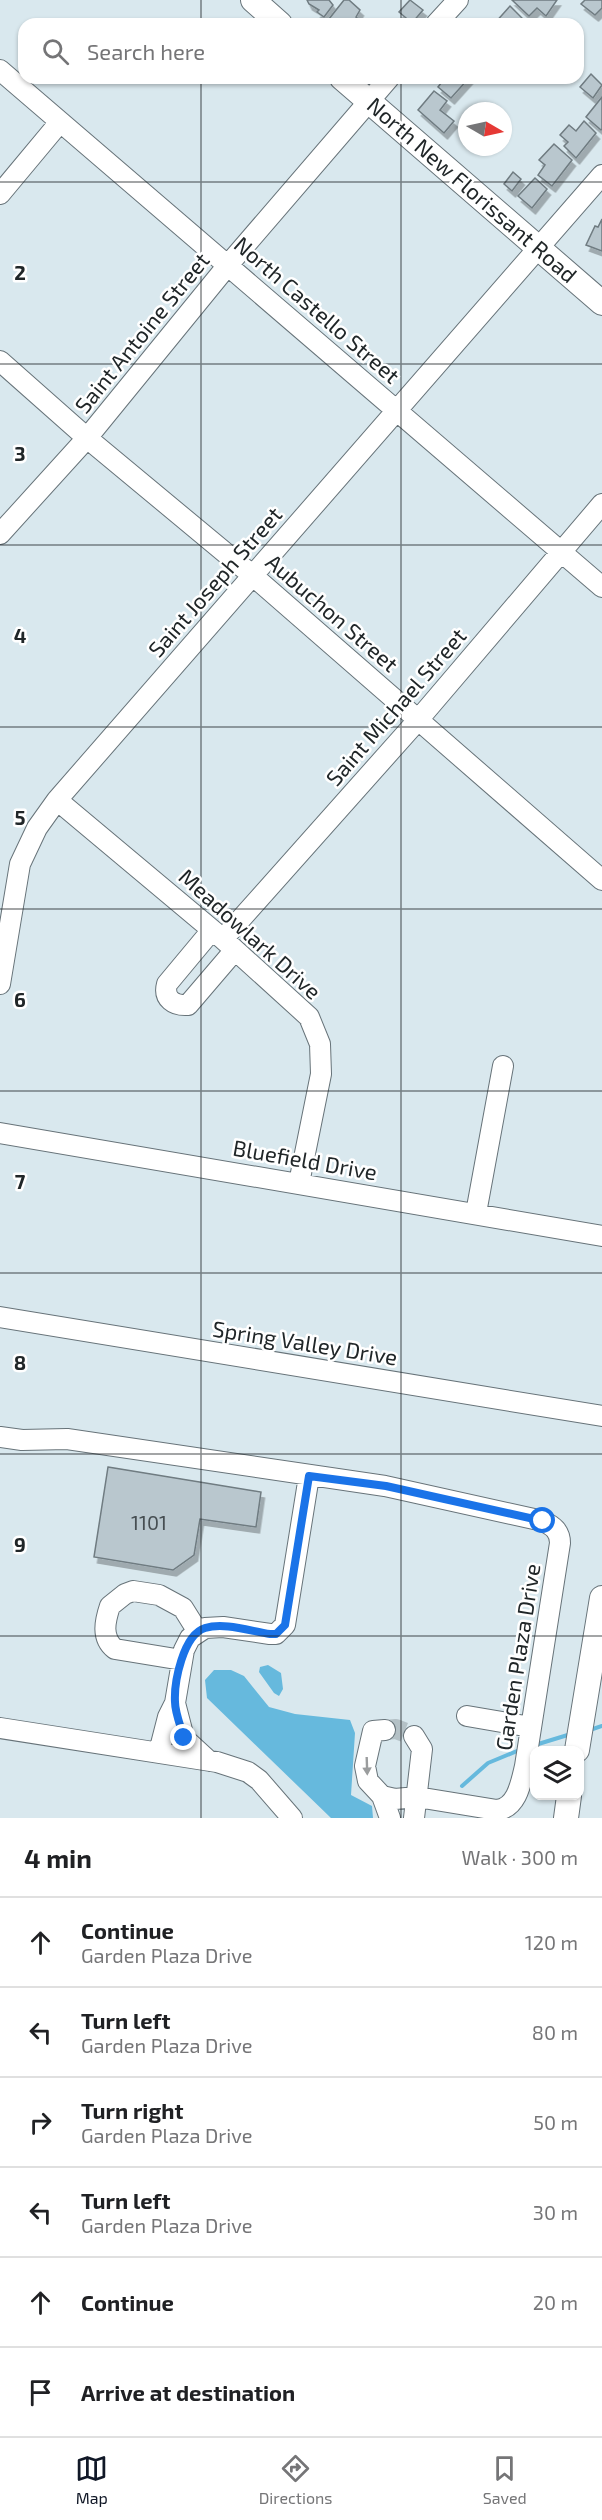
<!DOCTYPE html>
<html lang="en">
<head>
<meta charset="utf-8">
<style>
  body { margin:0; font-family:"Exo 2",sans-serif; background:#f2f2f2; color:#202124 }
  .controls { position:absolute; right:18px; bottom:18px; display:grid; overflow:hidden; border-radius:12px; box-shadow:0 2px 4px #0004 }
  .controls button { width:54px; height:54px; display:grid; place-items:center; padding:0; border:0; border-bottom:2px solid #e0e0e0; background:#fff; color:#202124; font:30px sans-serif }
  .compass { position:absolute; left:458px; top:102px; width:54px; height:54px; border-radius:50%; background:#fff; box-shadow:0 2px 4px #0004; rotate:99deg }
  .stop { position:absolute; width:18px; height:18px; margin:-14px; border:4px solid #1a73e8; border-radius:50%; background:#fff }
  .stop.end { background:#1a73e8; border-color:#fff; box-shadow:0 2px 6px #0008 }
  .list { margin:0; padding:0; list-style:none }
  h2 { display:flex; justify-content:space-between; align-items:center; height:78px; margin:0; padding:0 24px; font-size:26px }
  h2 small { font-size:20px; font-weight:400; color:#757577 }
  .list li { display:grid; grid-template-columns:39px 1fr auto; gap:18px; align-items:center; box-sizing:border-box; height:90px; padding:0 24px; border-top:2px solid #e0e0e0 }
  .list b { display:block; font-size:22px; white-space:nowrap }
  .list p { margin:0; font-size:20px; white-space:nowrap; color:#757577 }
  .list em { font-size:20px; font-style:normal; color:#757577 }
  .icon { flex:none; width:33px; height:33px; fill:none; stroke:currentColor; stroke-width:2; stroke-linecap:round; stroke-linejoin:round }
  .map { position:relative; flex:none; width:602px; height:1818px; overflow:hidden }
  .search { position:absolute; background:#fff; box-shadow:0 2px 4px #0004; left:18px; right:18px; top:18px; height:66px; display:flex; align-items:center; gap:15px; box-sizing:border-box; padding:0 21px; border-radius:18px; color:#757577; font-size:22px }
  .sheet { height:618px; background:#fff }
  nav { display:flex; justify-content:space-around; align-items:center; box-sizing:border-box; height:84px; border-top:2px solid #e0e0e0; background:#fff; font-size:16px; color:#757577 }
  nav a { display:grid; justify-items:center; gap:3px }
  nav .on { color:#111827 }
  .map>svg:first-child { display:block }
</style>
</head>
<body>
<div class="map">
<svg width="602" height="1818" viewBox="0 0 602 1818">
  <defs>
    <filter id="shadow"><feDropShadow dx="3.5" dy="6" stdDeviation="0" flood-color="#0004"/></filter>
  </defs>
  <rect width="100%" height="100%" fill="#d9e8ee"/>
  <!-- water -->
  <path fill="#66b9dd" d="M268 1665 281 1673 283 1689 279 1696 274 1693 259 1672 260 1667Z
    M214 1670H231L244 1676 269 1707 295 1714 350 1720 355 1733 351 1795 372 1806 373 1818H331L207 1698 205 1680Z"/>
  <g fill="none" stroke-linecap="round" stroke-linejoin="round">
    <!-- stream -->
    <path stroke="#66b9dd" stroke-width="4" d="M590 1730 602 1726
      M535 1745 571 1734
      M462 1786 488 1763 522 1749"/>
  </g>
  <!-- building -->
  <path fill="#b9c7ce" stroke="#6f7b81" stroke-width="1.5" filter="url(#shadow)" d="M307 0H329L333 5 324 17 317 12 319 10 309 4Z
    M344 0H349L360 10 356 17 363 24H335L329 19Z
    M410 0 423 10 412 23 399 12Z
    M512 0H557L546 16 537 8 529 16Z
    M585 0H602V8L595 15 581 4Z
    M510 6 522 18 518 24H494Z
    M591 74 602 85 593 98 580 87Z
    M445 78H469L451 98 438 87Z
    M434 91 447 101 440 110 454 121 444 133 418 110Z
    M602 97V129L601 130 586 117Z
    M584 121 596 133 576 158 564 146 568 142 560 135 569 125 576 131Z
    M554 144 572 160 552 186 538 175 545 165 539 160Z
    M513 172 521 179 512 191 504 184Z
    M535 178 547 189 532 208 518 196Z
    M602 219V251L586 245 595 226 598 227Z
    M108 1467 261 1492 256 1527 200 1519 194 1555 173 1570 94 1557Z"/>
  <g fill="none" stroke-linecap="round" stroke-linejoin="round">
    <!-- minor-tunnel -->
    <path stroke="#b4c1c6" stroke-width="20" stroke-dasharray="20 10" stroke-linecap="butt" d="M385 1730 396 1729 414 1736"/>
    <defs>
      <path id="minor" d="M436 24 458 0
        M0 70 602 587
        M0 194 60 122
        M0 361 87 438 252 575 602 880
        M0 534 87 438 228 265 389 78
        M57 800 223 939 309 1017 320 1044 321 1074 299 1183
        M212 930 167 984C163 999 174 1006 188 1005L235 950
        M223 939 418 720 602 504
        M0 984 20 864 37 828 57 800 602 175
        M0 1133 602 1236
        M476 1213 503 1066
        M0 1317 602 1416
        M0 1437 22 1440 67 1439 385 1486 543 1521C553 1526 560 1531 560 1543L525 1766C521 1783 517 1808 497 1810L417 1797 395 1799 382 1796
        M182 1660 115 1649C101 1638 105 1621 110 1606L125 1594 133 1591 159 1595 183 1608 198 1632
        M175 1703 184 1738 209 1761
        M467 1716 531 1727
        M0 1728 217 1762 248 1772 259 1780 292 1818
        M385 1730 373 1731 365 1766 368 1781 382 1796 390 1818
        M159 1752 168 1717 175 1703 184 1650 190 1638 205 1628 223 1627 270 1634H276L285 1625 309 1476
        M414 1818 422 1749 414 1736"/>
      <path id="major" d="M253 0 280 24
        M342 78 602 303
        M577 1750 602 1598
        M566 1818 569 1796"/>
    </defs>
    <!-- minor casing -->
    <use href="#minor" stroke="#677379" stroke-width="22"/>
    <!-- major casing -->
    <use href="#major" stroke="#677379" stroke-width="26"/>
    <!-- minor -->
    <use href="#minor" stroke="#fff" stroke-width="20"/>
    <!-- major -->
    <use href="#major" stroke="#fff" stroke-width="24"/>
  </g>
  <!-- one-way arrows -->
  <defs><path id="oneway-solid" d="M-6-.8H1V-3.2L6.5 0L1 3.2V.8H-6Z" transform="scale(1.5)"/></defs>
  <use fill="#9b9d9e" href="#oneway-solid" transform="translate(367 1766) rotate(88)"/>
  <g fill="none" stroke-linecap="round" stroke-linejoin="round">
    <!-- route -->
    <path stroke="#1a73e8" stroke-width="8" d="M184 1738C181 1727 175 1713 175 1702 174 1682 183 1635 205 1628 224 1622 250 1631 270 1634H276L285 1625 309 1476 386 1486 543 1521"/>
  </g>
  <!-- grid -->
  <path fill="none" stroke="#202628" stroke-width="1.5" stroke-opacity="0.55" d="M201 0V24M401 0V24M201 78V1818M401 78V1818M0 182H602M0 364H602M0 545H602M0 727H602M0 909H602M0 1091H602M0 1273H602M0 1454H602M0 1636H602"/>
  <g text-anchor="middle" stroke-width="5" stroke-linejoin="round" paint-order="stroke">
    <!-- number labels -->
    <g font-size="20" fill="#464e52">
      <text x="149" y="1530">1101</text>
    </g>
    <!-- street labels -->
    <g font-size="22" fill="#202628" stroke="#fff">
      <text transform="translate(472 190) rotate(41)" y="8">North New Florissant Road</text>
      <text transform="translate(317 310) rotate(41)" y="8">North Castello Street</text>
      <text transform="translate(142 333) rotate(-51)" y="8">Saint Antoine Street</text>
      <text transform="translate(215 582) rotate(-49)" y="8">Saint Joseph Street</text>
      <text transform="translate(332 613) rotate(41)" y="8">Aubuchon Street</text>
      <text transform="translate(396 707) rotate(-49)" y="8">Saint Michael Street</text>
      <text transform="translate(250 934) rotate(42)" y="8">Meadowlark Drive</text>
      <text transform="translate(305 1160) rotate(10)" y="8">Bluefield Drive</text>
      <text transform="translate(305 1343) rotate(9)" y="8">Spring Valley Drive</text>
      <text transform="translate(518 1657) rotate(-81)" y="8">Garden Plaza Drive</text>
    </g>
  </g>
  <g font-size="20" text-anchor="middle" font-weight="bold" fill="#202628" stroke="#fff" stroke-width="5" stroke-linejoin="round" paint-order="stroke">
    <text x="20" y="280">2</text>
    <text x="20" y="461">3</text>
    <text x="20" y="643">4</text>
    <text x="20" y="825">5</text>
    <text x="20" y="1007">6</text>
    <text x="20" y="1189">7</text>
    <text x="20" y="1370">8</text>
    <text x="20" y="1552">9</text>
  </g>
</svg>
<div class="controls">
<button><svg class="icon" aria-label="layers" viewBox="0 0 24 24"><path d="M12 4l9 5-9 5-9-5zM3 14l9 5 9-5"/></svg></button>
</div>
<svg class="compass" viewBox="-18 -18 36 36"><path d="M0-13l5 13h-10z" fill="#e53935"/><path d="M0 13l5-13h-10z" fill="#757577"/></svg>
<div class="stop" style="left:543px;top:1521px"></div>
<div class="stop end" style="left:184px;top:1738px"></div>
<div class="search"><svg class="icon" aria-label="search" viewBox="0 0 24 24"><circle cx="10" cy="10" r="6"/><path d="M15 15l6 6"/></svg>Search here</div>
</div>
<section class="sheet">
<h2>4 min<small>Walk · 300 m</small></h2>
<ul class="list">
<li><svg class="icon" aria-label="ahead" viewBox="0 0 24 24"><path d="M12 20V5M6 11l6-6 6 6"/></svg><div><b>Continue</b><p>Garden Plaza Drive</p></div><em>120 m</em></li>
<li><svg class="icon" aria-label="left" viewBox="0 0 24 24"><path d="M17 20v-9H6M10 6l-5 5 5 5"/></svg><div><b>Turn left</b><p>Garden Plaza Drive</p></div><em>80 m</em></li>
<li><svg class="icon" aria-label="right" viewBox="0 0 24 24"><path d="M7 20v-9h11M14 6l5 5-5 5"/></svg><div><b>Turn right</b><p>Garden Plaza Drive</p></div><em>50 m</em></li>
<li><svg class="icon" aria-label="left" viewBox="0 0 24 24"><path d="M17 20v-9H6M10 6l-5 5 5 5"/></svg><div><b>Turn left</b><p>Garden Plaza Drive</p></div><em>30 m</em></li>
<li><svg class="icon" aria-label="ahead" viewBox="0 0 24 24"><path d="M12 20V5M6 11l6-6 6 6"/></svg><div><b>Continue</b></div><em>20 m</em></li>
<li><svg class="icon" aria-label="arrive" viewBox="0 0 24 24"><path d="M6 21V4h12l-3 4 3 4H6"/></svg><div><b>Arrive at destination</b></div></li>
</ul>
</section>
<nav>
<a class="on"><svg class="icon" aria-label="map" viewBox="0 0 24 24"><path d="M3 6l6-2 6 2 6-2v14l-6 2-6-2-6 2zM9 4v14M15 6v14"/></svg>Map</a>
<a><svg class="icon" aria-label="directions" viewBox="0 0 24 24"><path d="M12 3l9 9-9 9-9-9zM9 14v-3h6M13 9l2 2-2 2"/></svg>Directions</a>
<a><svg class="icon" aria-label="saved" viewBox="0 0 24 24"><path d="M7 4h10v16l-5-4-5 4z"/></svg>Saved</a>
</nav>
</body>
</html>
